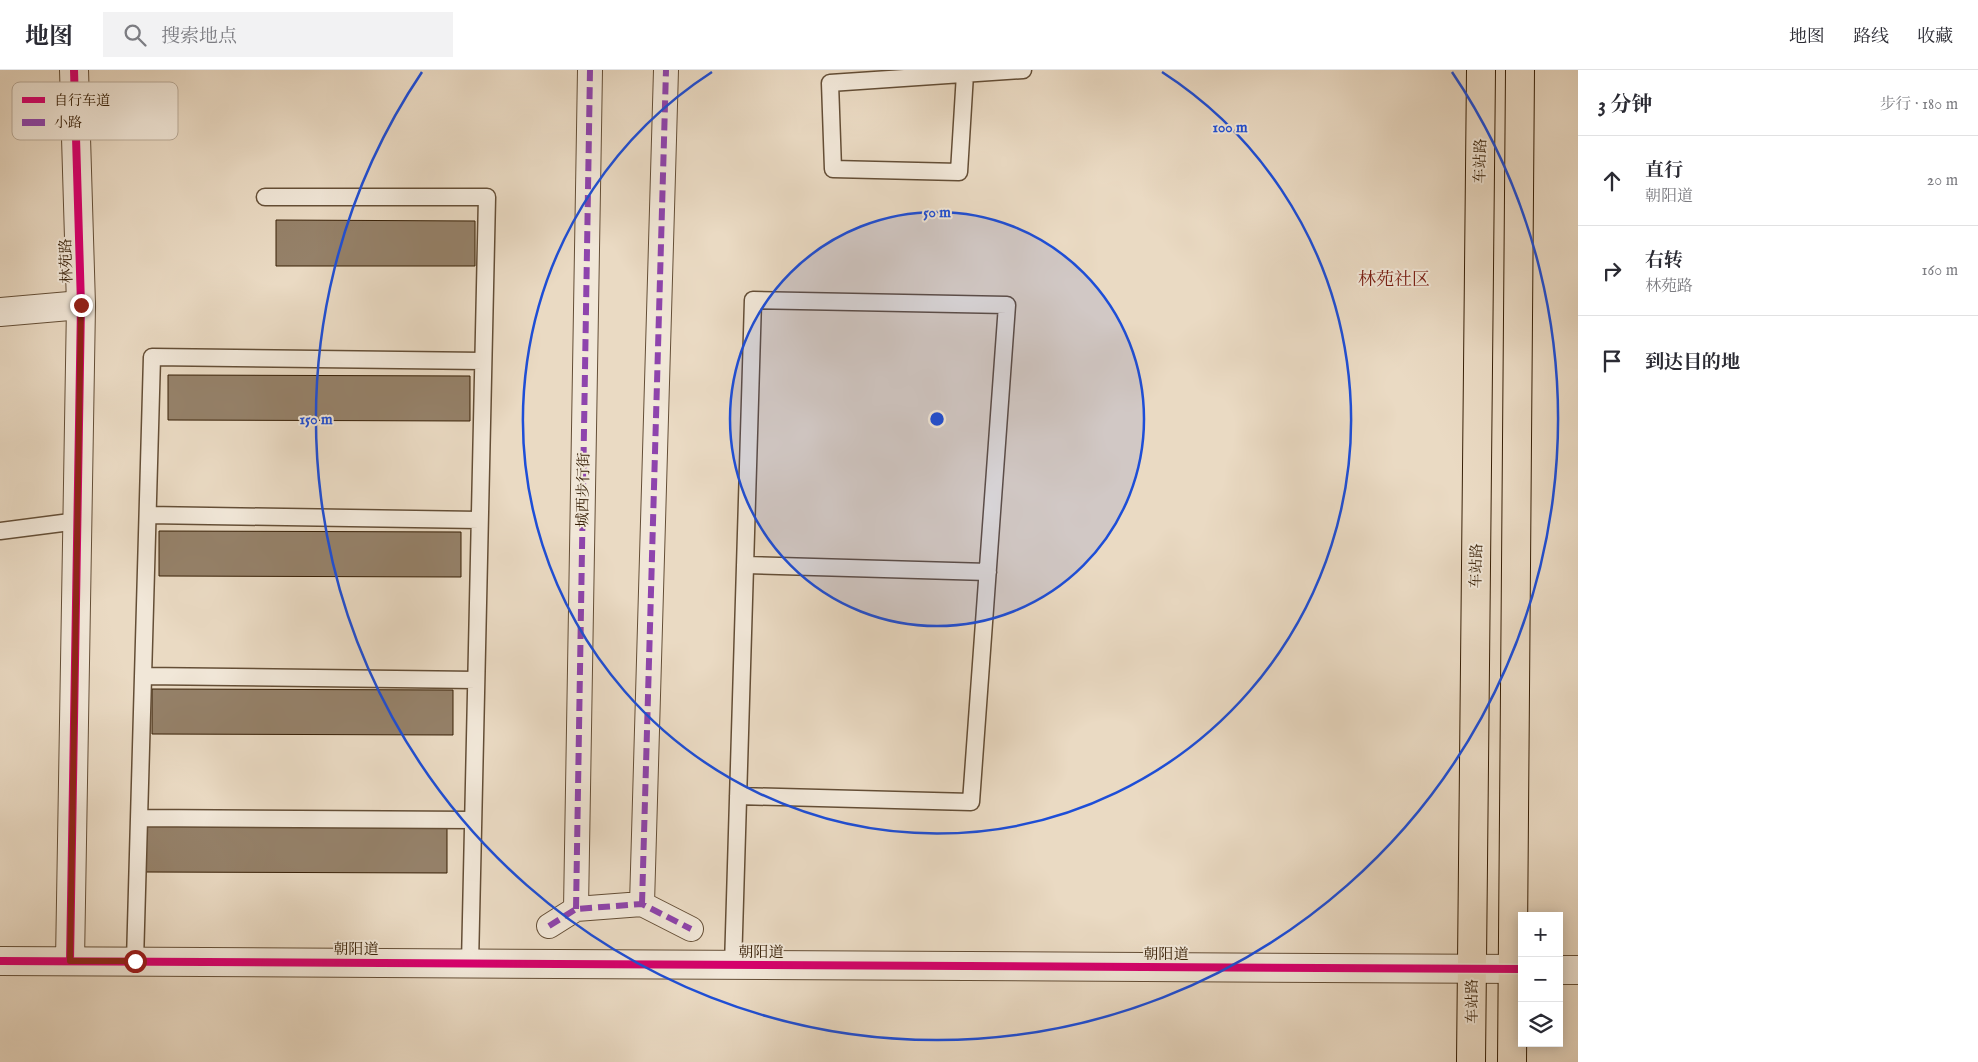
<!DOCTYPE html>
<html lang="zh">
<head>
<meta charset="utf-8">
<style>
  body { margin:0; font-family:"IM FELL English","Noto Serif SC",serif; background:#f2f2f3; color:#2b2b33 }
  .controls { position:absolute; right:15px; bottom:15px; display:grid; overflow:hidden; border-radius:0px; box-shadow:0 2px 12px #0003 }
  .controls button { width:45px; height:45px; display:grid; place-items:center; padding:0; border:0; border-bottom:1px solid #e1e1e2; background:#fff; color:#2b2b33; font:25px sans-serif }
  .stop { position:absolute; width:15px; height:15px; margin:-11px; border:4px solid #8f2418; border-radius:50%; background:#fff }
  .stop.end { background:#8f2418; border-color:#fff; box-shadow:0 1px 5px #0008 }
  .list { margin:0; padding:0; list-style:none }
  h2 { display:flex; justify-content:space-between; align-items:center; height:65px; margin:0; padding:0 20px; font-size:21px }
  h2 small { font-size:16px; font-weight:400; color:#7c7c81 }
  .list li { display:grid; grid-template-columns:32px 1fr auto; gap:15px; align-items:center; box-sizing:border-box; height:90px; padding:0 20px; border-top:1px solid #e1e1e2 }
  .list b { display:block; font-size:19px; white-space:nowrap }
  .list p { margin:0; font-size:16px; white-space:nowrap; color:#7c7c81 }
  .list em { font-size:16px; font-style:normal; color:#7c7c81 }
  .icon { flex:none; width:28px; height:28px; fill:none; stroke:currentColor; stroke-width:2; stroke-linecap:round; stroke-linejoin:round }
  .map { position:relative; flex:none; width:1578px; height:992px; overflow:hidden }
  header { display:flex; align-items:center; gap:30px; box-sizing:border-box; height:70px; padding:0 25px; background:#fff; border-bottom:1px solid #e1e1e2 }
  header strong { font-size:24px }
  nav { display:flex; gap:28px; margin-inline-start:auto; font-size:18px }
  .search { width:350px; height:45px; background:#f2f2f3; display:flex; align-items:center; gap:12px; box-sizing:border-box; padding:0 18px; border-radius:0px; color:#7c7c81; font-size:19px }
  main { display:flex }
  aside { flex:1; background:#fff }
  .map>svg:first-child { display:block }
</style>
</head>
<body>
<header>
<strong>地图</strong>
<div class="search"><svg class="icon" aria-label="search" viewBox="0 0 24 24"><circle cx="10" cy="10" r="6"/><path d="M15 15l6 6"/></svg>搜索地点</div>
<nav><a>地图</a><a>路线</a><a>收藏</a></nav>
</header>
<main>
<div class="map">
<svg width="1578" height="992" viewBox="0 0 1578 992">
  <rect width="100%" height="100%" fill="#eadac3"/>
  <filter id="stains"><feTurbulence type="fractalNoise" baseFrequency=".004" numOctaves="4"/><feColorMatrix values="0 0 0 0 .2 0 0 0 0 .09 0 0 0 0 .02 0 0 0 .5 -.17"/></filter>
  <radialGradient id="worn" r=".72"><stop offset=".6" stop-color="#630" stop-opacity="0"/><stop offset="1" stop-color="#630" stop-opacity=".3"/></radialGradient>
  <!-- building -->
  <path fill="#958169" stroke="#382007" d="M276 150 475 151V196H276Z
    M168 305 470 306V351L168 350Z
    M159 461 461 462V507L159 506Z
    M152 619 453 620V665L152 664Z
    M146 756 447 757V803L145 802Z"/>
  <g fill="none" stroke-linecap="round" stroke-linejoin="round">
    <defs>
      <path id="service" d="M965 4 959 102 833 99 830 13 1023 0
        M265 127H487L470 894
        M148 445 479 450
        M0 461 78 451
        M745 495 988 502
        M143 606 476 610
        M139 748 473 750
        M135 891 152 287 483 291
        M733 896 753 230 1007 235 971 732 738 726"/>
      <path id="pedestrian" d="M642 834 666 0
        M576 839 590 0
        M549 856 576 839 642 834 691 859"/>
      <path id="minor" d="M0 242 81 235"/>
      <path id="tertiary" d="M0 891 1522 899
        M70 891 81 235 74 0
        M1559 900H1578"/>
      <path id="primary" d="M1471 992 1481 0
        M1512 992 1520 0"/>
    </defs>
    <!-- service casing -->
    <use href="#service" stroke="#644e36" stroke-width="19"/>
    <!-- pedestrian casing -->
    <use href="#pedestrian" stroke="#644e36" stroke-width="26"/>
    <!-- minor casing -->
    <use href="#minor" stroke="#644e36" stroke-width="30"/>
    <!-- tertiary casing -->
    <use href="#tertiary" stroke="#644e36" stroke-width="30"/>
    <!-- primary casing -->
    <use href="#primary" stroke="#382007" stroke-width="30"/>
    <!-- service -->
    <use href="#service" stroke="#f1e7d8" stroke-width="16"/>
    <!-- pedestrian -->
    <use href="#pedestrian" stroke="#f1e7d8" stroke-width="24"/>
    <!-- minor -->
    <use href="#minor" stroke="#f1e7d8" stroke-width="28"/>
    <!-- tertiary -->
    <use href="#tertiary" stroke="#f1e7d8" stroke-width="28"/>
    <!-- primary -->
    <use href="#primary" stroke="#eadac3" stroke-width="28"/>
    <!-- quiet -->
    <path stroke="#8e44ad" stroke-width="6" stroke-dasharray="12 6" stroke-linecap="butt" d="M642 834 666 0
      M576 839 590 0
      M549 856 576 839 642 834 691 859"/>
    <defs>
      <path id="cycleway" d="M0 891 1522 899
        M70 891 81 235 74 0"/>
    </defs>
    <!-- cycleway casing -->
    <use href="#cycleway" stroke="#f1e7d8" stroke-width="11"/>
    <!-- cycleway -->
    <use href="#cycleway" stroke="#d6006c" stroke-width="8"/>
  </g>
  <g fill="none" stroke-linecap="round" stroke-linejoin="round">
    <!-- route -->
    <path stroke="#8f2418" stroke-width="6" d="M81 235 70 891H135"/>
  </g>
  <!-- distance rings -->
  <circle cx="937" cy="349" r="207" fill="#1d4ed8" fill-opacity=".12"/>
  <g fill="none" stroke="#1d4ed8" stroke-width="2.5">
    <circle cx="937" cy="349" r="207"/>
    <path d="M1162 2A414 414 0 1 1 712 2"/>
    <path d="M1452 2A621 621 0 1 1 422 2"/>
  </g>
  <g text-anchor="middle" stroke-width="4" stroke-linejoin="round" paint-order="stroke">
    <!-- street labels -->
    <g font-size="15" fill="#382007" stroke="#f1e7d8">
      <text transform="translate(1480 91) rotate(-89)" y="5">车站路</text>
      <text transform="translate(66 191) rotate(-92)" y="5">林苑路</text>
      <text transform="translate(583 420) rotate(-89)" y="5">城西步行街</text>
      <text transform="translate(1476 496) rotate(-89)" y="5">车站路</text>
      <text x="356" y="884">朝阳道</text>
      <text x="761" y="887">朝阳道</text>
      <text x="1166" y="889">朝阳道</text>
      <text transform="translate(1472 931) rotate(-90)" y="5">车站路</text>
    </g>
    <!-- quarter labels -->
    <g font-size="18" fill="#7a1f14" stroke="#f1e7d8">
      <text x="1394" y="215">林苑社区</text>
    </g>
  </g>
  <!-- legend -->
  <rect x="12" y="12" width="166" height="58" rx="8" fill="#f1e7d8" stroke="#baab99" stroke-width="1"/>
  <rect x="22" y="27" width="23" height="6" fill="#d6006c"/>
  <rect x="22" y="49" width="23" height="7" fill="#8e44ad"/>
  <g font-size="14" fill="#382007">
    <text x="54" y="35">自行车道</text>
    <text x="54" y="57">小路</text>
  </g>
  <circle cx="937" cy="349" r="8" fill="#1d4ed8" stroke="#f1e7d8" stroke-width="2.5"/>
  <g font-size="15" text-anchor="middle" font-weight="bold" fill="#1d4ed8" stroke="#f1e7d8" stroke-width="4" stroke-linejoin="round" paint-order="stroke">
    <text x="1230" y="62">100 m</text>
    <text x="937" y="147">50 m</text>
    <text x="316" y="354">150 m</text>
  </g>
  <rect width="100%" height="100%" filter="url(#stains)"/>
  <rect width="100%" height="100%" fill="url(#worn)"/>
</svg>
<div class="controls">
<button>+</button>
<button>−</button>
<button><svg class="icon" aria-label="layers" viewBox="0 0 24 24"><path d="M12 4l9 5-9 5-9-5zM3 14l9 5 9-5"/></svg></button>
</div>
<div class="stop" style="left:135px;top:891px"></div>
<div class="stop end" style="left:81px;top:235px"></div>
</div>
<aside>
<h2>3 分钟<small>步行 · 180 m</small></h2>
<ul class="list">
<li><svg class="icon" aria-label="ahead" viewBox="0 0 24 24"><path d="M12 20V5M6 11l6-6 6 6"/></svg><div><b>直行</b><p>朝阳道</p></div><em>20 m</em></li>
<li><svg class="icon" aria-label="right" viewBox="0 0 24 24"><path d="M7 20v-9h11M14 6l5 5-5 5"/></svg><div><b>右转</b><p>林苑路</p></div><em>160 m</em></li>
<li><svg class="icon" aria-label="arrive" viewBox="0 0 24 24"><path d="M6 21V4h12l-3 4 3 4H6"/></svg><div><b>到达目的地</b></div></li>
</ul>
</aside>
</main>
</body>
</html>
